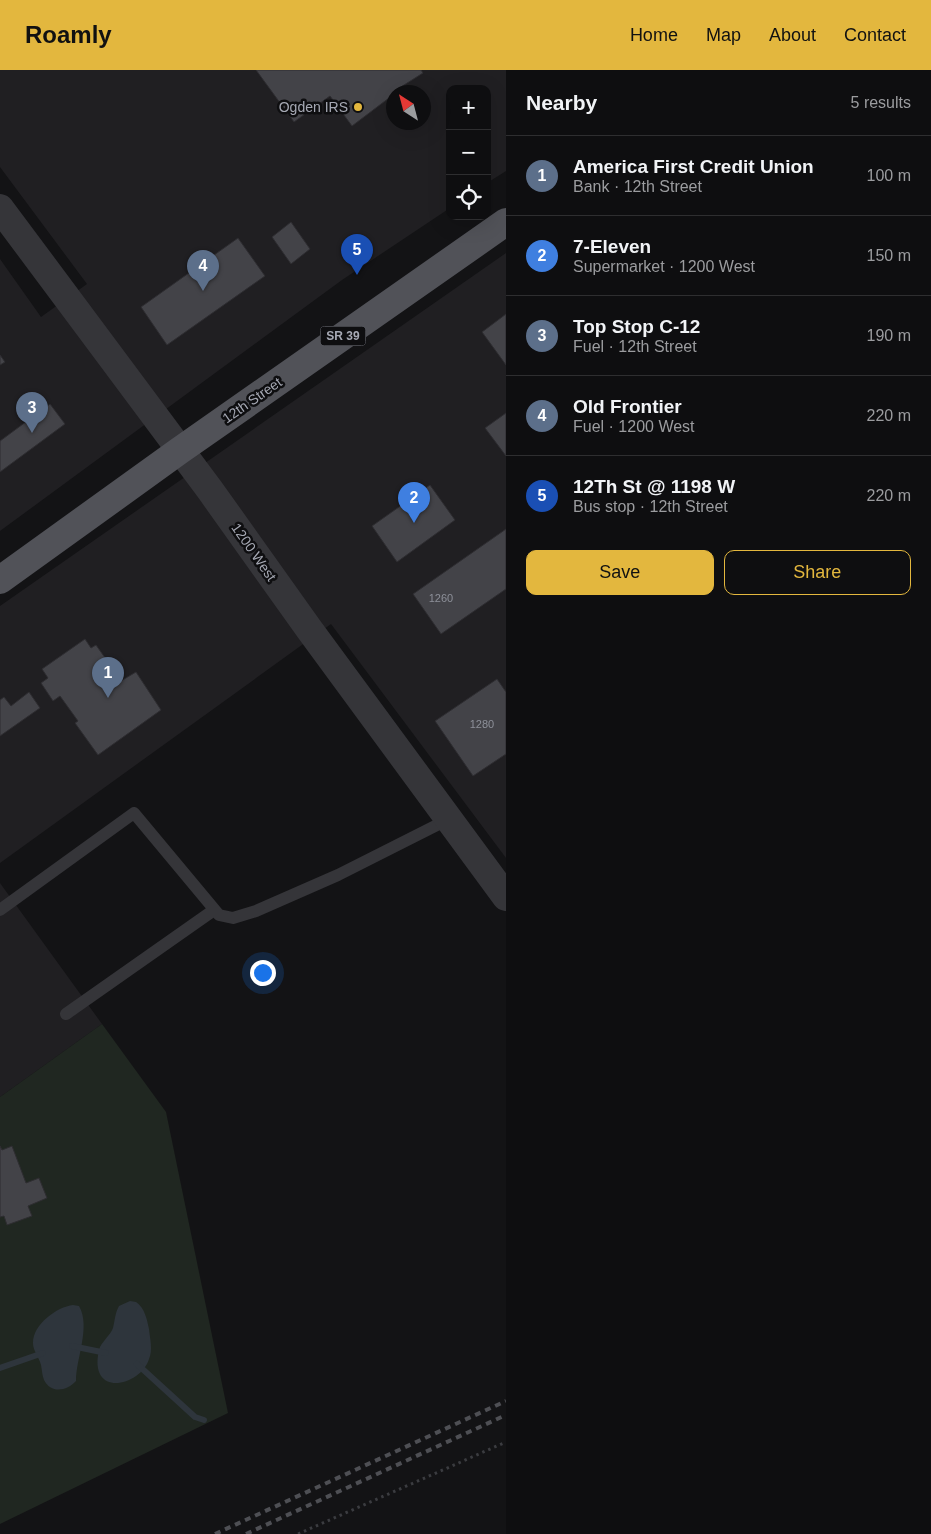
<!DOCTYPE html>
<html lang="en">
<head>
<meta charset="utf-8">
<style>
  body { margin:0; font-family:Helvetica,sans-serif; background:#171719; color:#f1f3f6 }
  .controls { position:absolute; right:15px; top:15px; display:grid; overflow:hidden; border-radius:10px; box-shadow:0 5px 20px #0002 }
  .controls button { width:45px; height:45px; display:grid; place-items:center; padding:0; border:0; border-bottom:1px solid #2e2e30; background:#0e0e10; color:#f1f3f6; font:25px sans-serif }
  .compass { position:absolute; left:386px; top:15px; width:45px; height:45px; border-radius:50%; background:#0e0e10; box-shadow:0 5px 20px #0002; rotate:324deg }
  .you { position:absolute; left:262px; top:902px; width:18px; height:18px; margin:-12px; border:4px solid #fff; border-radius:50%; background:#1a73e8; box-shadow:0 0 0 8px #1a73e833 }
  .badge { display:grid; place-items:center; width:32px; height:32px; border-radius:50%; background:#e3b73e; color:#fff; font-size:16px; font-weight:700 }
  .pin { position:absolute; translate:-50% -41px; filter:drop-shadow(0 1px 2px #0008) }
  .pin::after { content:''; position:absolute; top:26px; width:18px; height:15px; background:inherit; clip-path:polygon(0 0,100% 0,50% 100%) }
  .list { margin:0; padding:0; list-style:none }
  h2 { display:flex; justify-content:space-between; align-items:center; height:65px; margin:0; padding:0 20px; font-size:21px }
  h2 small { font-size:16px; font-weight:400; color:#9b9c9f }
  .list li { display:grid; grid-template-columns:32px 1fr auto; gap:15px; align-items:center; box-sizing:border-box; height:80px; padding:0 20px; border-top:1px solid #2e2e30 }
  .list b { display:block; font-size:19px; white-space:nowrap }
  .list p { margin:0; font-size:16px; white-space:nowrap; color:#9b9c9f }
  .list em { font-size:16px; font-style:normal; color:#9b9c9f }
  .actions { display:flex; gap:10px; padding:15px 20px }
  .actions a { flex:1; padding:11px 0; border:1px solid #e3b73e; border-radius:10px; text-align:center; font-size:18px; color:#e3b73e }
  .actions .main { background:#e3b73e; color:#111 }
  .icon { flex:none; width:28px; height:28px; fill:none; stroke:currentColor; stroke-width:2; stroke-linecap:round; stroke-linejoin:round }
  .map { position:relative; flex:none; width:506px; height:1464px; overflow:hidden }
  header { display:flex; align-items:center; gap:30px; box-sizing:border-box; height:70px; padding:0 25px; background:#e3b73e; color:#111 }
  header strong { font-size:24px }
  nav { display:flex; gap:28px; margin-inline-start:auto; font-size:18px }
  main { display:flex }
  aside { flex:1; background:#0e0e10 }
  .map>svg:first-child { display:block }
</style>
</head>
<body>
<header>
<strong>Roamly</strong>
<nav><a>Home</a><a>Map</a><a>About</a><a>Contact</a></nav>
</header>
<main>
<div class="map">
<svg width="506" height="1464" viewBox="0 0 506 1464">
  <rect width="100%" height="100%" fill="#131315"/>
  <!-- built -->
  <path fill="#201f22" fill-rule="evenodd" d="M0 0H506V101L487 113V19H450V138L342 210 0 461V189L41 247 87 214 0 97ZM393 22H423V52H393Z
    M506 183V788L331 554 0 793V536Z
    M0 813 102 954 0 1027Z"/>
  <!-- green -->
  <path fill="#202721" d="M102 954 166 1042 228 1343 0 1454V1027Z"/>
  <!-- water -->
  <path fill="#2e353c" d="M130 1231 136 1232C145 1238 147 1250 149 1259 150 1269 153 1280 149 1289 141 1316 88 1329 99 1280 101 1272 110 1266 113 1258 115 1250 115 1243 119 1236Z
    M73 1235 79 1236C91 1257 76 1288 76 1311 67 1321 51 1324 44 1310 42 1305 42 1300 41 1295 39 1287 33 1281 33 1273 33 1254 57 1237 73 1235Z"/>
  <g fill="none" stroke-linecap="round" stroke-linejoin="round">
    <!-- stream -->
    <path stroke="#2e353c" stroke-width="6" d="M72 1276 106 1283
      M137 1294 195 1347 204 1350
      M0 1298 43 1283"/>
  </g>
  <!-- building -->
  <path fill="#434348" stroke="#2e2d31" d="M256 0H421L423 3 393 22V25L352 56 330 26 294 52Z
    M291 152 310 179 291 194 272 167Z
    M238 168 265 206 167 275 141 237Z
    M506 244V295L482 262Z
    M0 285 5 292 0 295Z
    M50 334 65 354 0 402V371Z
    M506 343V386L485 358Z
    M430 415 455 450 397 492 372 456Z
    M506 459V519L441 564 413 524Z
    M85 569 91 578 96 575 108 592 101 596 114 615 136 602 161 640 98 685 75 653 78 651 60 626 53 631 41 613 48 608 42 599Z
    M497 609 506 622V684L473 706 435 651Z
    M29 622 40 638 0 666V630L4 627 11 636Z
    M0 1076 2 1080 12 1076 26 1113 39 1108 47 1128 28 1136 32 1146 7 1155 4 1146 0 1147Z"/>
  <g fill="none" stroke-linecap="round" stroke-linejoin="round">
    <!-- path -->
    <path stroke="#3b3c40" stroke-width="3" stroke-dasharray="2.5 4" stroke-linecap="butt" d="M298 1464 506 1372"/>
    <!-- service -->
    <path stroke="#353539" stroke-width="12" d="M0 840 134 743 219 845 233 848 256 841 338 805 449 749
      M66 944 214 840"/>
    <!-- tertiary -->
    <path stroke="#353539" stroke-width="28" d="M0 138 210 420 309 559 506 827"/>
    <!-- primary -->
    <path stroke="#515258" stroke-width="28" d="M0 510 179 381 506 152"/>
    <!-- rail -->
    <path stroke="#4e4f54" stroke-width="4" stroke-dasharray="6 5" stroke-linecap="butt" d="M215 1464 506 1331
      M246 1464 506 1345"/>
  </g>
  <!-- markers -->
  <circle fill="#e3b73e" stroke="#0e0e10" stroke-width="2" cx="358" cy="37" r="5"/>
  <g text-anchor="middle" stroke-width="5" stroke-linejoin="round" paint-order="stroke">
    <!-- number labels -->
    <g font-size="11" fill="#8d9099">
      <text x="441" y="532">1260</text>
      <text x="482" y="658">1280</text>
    </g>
    <!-- shield labels -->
    <rect fill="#0e0e10" stroke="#787a83" stroke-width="1" x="320.5" y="256.5" width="45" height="19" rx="4"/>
    <g font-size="12" font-weight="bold" fill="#a6a9b4">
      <text x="343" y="270">SR 39</text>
    </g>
    <!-- poi labels -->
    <g font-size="14" fill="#a6a9b4" stroke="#0e0e10" text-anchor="end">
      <text x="348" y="42">Ogden IRS</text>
    </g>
    <!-- street labels -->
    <g font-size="14" fill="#a6a9b4" stroke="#0e0e10">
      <text transform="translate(252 330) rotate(-35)" y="5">12th Street</text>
      <text transform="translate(254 482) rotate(55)" y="5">1200 West</text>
    </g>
  </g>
</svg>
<div class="controls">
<button>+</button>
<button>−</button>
<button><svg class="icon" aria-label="locate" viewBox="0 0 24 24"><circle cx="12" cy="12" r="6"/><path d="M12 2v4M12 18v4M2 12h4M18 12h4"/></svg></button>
</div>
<svg class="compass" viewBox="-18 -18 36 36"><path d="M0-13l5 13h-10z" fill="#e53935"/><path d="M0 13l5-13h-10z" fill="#9b9c9f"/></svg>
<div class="you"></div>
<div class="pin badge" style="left:108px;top:628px;background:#5c6f8a">1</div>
<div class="pin badge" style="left:414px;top:453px;background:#3f7fe0">2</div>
<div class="pin badge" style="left:32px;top:363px;background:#5c6f8a">3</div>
<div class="pin badge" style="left:203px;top:221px;background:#5c6f8a">4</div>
<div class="pin badge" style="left:357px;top:205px;background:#1a4fb4">5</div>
</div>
<aside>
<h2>Nearby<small>5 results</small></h2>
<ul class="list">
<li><span class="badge" style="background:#5c6f8a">1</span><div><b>America First Credit Union</b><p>Bank · 12th Street</p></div><em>100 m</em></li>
<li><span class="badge" style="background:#3f7fe0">2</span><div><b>7-Eleven</b><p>Supermarket · 1200 West</p></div><em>150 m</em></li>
<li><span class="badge" style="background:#5c6f8a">3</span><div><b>Top Stop C-12</b><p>Fuel · 12th Street</p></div><em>190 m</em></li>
<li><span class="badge" style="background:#5c6f8a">4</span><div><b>Old Frontier</b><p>Fuel · 1200 West</p></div><em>220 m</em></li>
<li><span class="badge" style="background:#1a4fb4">5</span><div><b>12Th St @ 1198 W</b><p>Bus stop · 12th Street</p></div><em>220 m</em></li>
</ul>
<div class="actions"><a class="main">Save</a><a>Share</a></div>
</aside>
</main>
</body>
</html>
